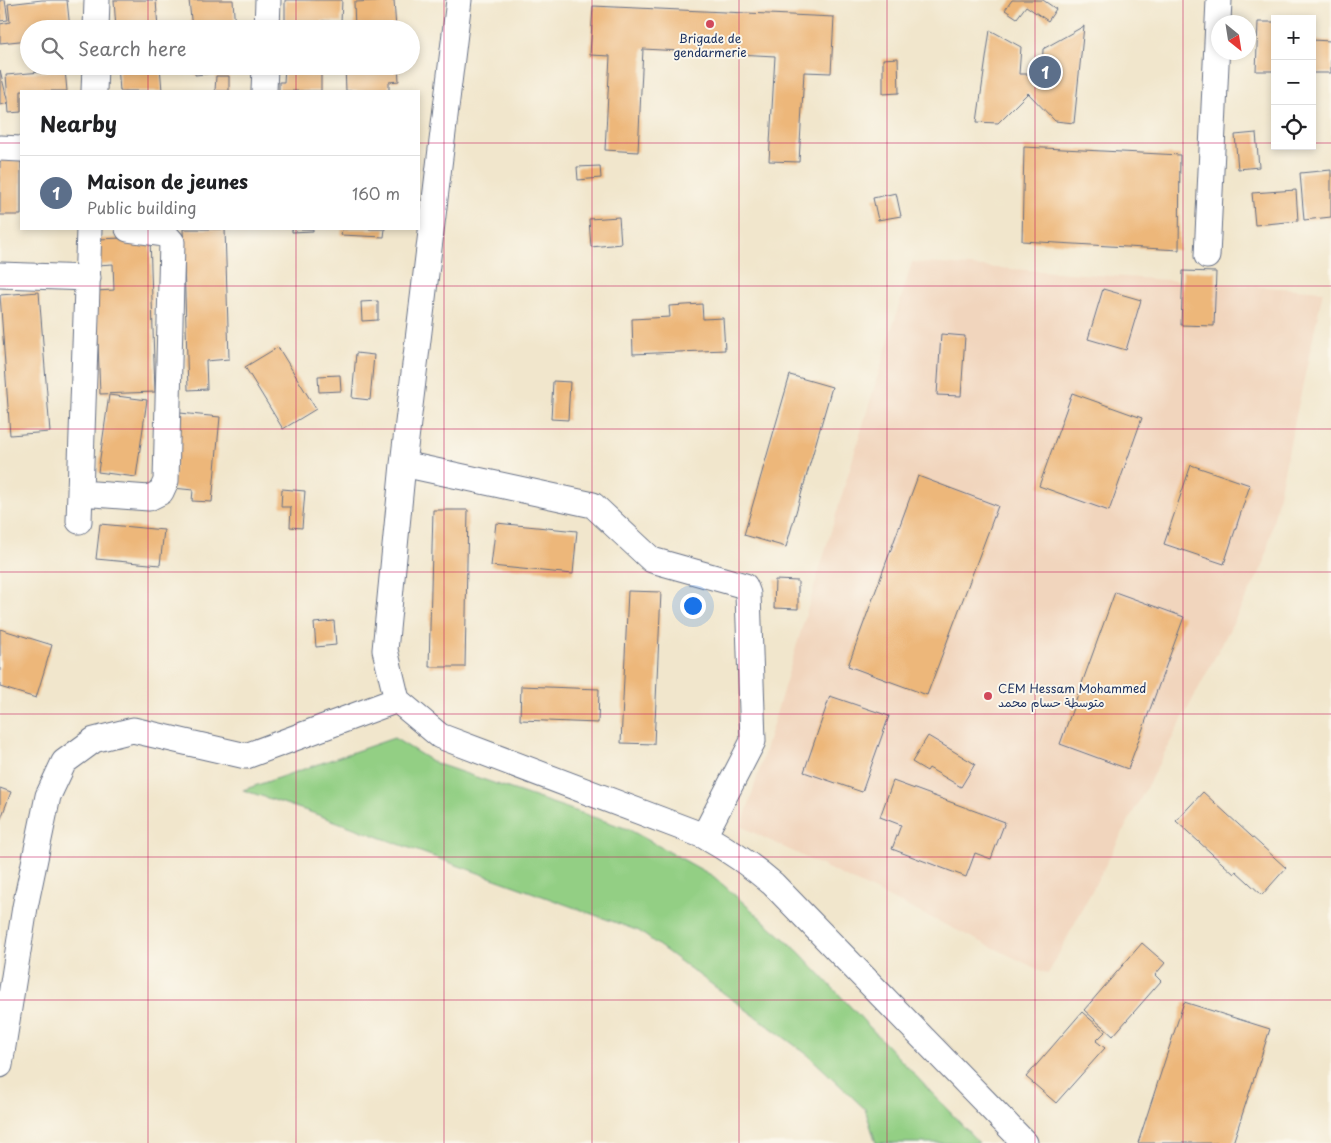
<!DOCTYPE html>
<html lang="en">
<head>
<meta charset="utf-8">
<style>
  body { margin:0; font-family:"Playpen Sans","Playpen Sans Arabic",sans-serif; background:#f2f2f2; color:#202124 }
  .controls { position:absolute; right:15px; top:15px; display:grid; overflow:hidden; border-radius:0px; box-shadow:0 2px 8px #0003 }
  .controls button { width:45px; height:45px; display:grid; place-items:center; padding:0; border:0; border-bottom:1px solid #e0e0e0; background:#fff; color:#202124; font:25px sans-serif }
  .compass { position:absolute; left:1211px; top:15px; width:45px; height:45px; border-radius:50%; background:#fff; box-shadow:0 2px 8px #0003; rotate:150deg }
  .you { position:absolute; left:692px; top:605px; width:18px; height:18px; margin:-12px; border:4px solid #fff; border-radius:50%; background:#1a73e8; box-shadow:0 0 0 8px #1a73e833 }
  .badge { display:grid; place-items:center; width:32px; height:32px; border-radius:50%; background:#0f766e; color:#fff; font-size:16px; font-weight:700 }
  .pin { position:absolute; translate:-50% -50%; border:2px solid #fff; box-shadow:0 1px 5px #0006 }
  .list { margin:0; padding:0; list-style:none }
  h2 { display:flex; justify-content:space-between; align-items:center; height:65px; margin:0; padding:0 20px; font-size:21px }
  h2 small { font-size:16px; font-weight:400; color:#757577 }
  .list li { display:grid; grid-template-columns:32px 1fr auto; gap:15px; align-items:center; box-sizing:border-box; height:75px; padding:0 20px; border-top:1px solid #e0e0e0 }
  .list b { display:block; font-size:19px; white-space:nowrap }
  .list p { margin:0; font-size:16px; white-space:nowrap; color:#757577 }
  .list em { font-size:16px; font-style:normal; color:#757577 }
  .icon { flex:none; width:28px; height:28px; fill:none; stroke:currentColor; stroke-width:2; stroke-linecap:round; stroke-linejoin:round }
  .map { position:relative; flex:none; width:1331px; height:1143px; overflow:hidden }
  .search { position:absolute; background:#fff; box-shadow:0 2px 8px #0003; left:20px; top:20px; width:400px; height:55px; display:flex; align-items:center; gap:12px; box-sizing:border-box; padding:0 18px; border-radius:28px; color:#757577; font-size:19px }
  .panel { position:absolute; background:#fff; box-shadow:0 2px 8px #0003; left:20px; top:90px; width:400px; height:140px; border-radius:0px }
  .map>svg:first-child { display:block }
</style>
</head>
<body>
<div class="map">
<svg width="1331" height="1143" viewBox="0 0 1331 1143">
  <rect width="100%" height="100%" fill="#fbf7ec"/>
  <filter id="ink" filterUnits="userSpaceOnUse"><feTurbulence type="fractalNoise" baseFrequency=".02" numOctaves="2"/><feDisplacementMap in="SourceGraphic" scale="10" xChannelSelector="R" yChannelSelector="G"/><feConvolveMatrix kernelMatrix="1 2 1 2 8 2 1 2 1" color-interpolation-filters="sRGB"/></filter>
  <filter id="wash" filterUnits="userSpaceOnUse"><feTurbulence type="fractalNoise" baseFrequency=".0096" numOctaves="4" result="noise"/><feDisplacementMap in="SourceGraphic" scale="20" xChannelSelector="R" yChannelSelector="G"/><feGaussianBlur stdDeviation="1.12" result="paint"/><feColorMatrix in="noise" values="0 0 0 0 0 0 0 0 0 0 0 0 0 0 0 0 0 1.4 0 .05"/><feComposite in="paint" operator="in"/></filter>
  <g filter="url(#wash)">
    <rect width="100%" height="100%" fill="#f1e6cc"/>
    <!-- built -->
    <path fill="#f1d5bd" d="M912 262 1323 291 1264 564 1048 974 742 827Z"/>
    <!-- green -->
    <path fill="#93cf84" stroke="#577f71" d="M394 738 435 763 628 829 713 876 798 951 979 1143H876L865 1109 808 1055 639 931 310 812 243 790Z"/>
    <g id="blocks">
      <!-- building -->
      <path fill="#edb77a" d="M0 0H5L8 20 0 21Z
        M42 0H67L70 29H29V40L0 43V24L10 22 8 4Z
        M114 0H156L158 29H116Z
        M189 0H233L235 29H192Z
        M285 0H342L341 22 322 21V29H285Z
        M394 0 396 29H355L354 2Z
        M1012 0H1043L1056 9 1048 21 1026 6 1017 18 1005 10Z
        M593 6 834 17 831 73 804 72 799 162 769 161 775 56 643 49 638 152 605 150 610 56 590 55Z
        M1258 22H1275V71H1256Z
        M1084 26 1074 123 1055 121 1028 93 998 123 977 122 990 30 1021 47 1019 74H1042L1043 49Z
        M1312 40 1331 41V73H1312Z
        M898 58 899 93 883 94V59Z
        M118 66H160L162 91H120Z
        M195 66H215V73L195 75Z
        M285 66H321V91H279V82H284Z
        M345 66H398L399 81 389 82V91H346Z
        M0 70 8 103 0 105Z
        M65 70 67 91H21V112L9 113 6 75Z
        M216 76H229V91H215Z
        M1256 133 1259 167 1238 169 1235 135Z
        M1024 147 1180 155 1179 250 1022 241Z
        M0 160 21 161V215H0Z
        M600 166 601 178 578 180 577 167Z
        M1331 170V217L1304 220 1300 173Z
        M1296 190 1298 221 1255 225 1252 193Z
        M896 193 901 216 878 220 873 198Z
        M619 217 621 244 591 247 589 219Z
        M183 229H225L229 359 206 361 207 389 188 390Z
        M292 229H313V231L292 232Z
        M342 229H385L384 237 341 235Z
        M150 237 155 392 100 394 96 291 114 290 113 264 97 265V239Z
        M1183 271 1216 272 1214 326 1181 325Z
        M1103 289 1141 300 1126 350 1088 339Z
        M39 292 50 432 10 435 0 295Z
        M378 301V320L362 321 361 302Z
        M702 304 703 319 723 318 725 350 633 354 632 319 670 317 669 306Z
        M941 334 965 336 961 396 937 395Z
        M278 347 316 409 283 429 245 367Z
        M356 353 374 355 370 400 352 398Z
        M340 375 341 391 319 392 318 376Z
        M790 375 832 387 786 547 744 535Z
        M553 381 570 382 568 420 551 419Z
        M1072 393 1142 418 1109 511 1039 486Z
        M109 395 147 400 136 477 98 472Z
        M180 413 220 417 212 502 192 501 193 490 173 488Z
        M1191 465 1250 485 1224 564 1164 544Z
        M918 476 998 506 927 695 848 666Z
        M282 489 305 491 302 528 290 527 291 507H281Z
        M433 510H468L465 667H429Z
        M496 523 577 531 573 574 491 566Z
        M100 524 164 530 160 565 96 559Z
        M775 580 798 581V609L774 608Z
        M628 591 661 592 654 744 621 743Z
        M1115 592 1184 617 1128 769 1060 744Z
        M334 621 336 645 316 647 314 623Z
        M0 629 52 645 36 698 0 687Z
        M521 686 599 689 598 723 520 720Z
        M830 696 889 716 862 792 804 772Z
        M928 736 975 764 961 787 929 768 927 771 912 762Z
        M893 781 1005 822 991 859 975 853 966 877 892 849 901 825 880 817Z
        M0 788 11 792 0 821Z
        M1203 792 1286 868 1262 895 1236 871 1234 874 1176 821Z
        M1142 943 1165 963 1155 975 1161 981 1113 1036 1084 1010Z
        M1184 1002 1270 1029 1233 1143H1138Z
        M1082 1012 1105 1032 1096 1041 1105 1048 1056 1103 1026 1077Z"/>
    </g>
  </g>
  <g filter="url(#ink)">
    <use href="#blocks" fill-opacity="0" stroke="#666f84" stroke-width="1"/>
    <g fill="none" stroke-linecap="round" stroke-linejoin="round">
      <defs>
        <path id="street" d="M459 0 403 464 385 650 397 700 440 736 704 836C729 850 751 865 773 884L1025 1143
          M96 29 97 0
          M267 29 268 0
          M94 91 95 66
          M264 91 265 66
          M0 148 21 149
          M1207 256 1219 0
          M0 275 88 278
          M403 464 593 505 652 560 745 586 748 594 753 741 704 836
          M80 493 149 498 161 492 166 481 172 242 165 234 128 229
          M79 521 89 229
          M0 1065 25 907 48 796 64 762 94 740 133 730 246 756 397 700"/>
      </defs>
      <!-- street casing -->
      <use href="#street" stroke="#666f84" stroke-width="27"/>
      <!-- street -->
      <use href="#street" stroke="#fff" stroke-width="25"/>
    </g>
  </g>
  <!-- grid -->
  <path fill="none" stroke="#c2185b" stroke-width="1" stroke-opacity="0.55" d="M148 0V29M296 0V29M444 0V1143M592 0V1143M739 0V1143M887 0V1143M1035 0V1143M1183 0V1143M148 66V91M296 66V91M0 143H21M419 143H1275M1312 143H1331M148 229V1143M296 229V1143M0 286H1331M0 429H1331M0 572H1331M0 714H1331M0 857H1331M0 1000H1331"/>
  <!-- markers -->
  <g fill="#d1495b" stroke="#fbf7ec" stroke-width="2">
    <circle cx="710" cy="24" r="5"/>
    <circle cx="988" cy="696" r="5"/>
  </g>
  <g text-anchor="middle" stroke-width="4" stroke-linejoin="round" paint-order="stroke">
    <!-- poi labels -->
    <g font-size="12" fill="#1b2f5e" stroke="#fbf7ec">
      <text x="710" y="43">Brigade de<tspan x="710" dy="14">gendarmerie</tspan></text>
      <text x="998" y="693" text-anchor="start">CEM Hessam Mohammed<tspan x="998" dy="14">متوسطة حسام محمد</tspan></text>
    </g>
  </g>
</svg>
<div class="controls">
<button>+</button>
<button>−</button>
<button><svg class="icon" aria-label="locate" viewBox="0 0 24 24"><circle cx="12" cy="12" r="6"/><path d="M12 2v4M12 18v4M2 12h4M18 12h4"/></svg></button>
</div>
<svg class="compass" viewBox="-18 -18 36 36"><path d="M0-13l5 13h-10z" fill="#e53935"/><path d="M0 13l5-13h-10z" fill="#757577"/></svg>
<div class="you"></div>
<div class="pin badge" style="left:1045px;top:72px;background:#5c6f8a">1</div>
<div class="search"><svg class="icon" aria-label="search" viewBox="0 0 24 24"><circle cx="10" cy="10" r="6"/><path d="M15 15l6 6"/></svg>Search here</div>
<section class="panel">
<h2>Nearby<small></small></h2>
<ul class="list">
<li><span class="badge" style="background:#5c6f8a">1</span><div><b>Maison de jeunes</b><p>Public building</p></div><em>160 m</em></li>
</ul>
</section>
</div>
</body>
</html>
